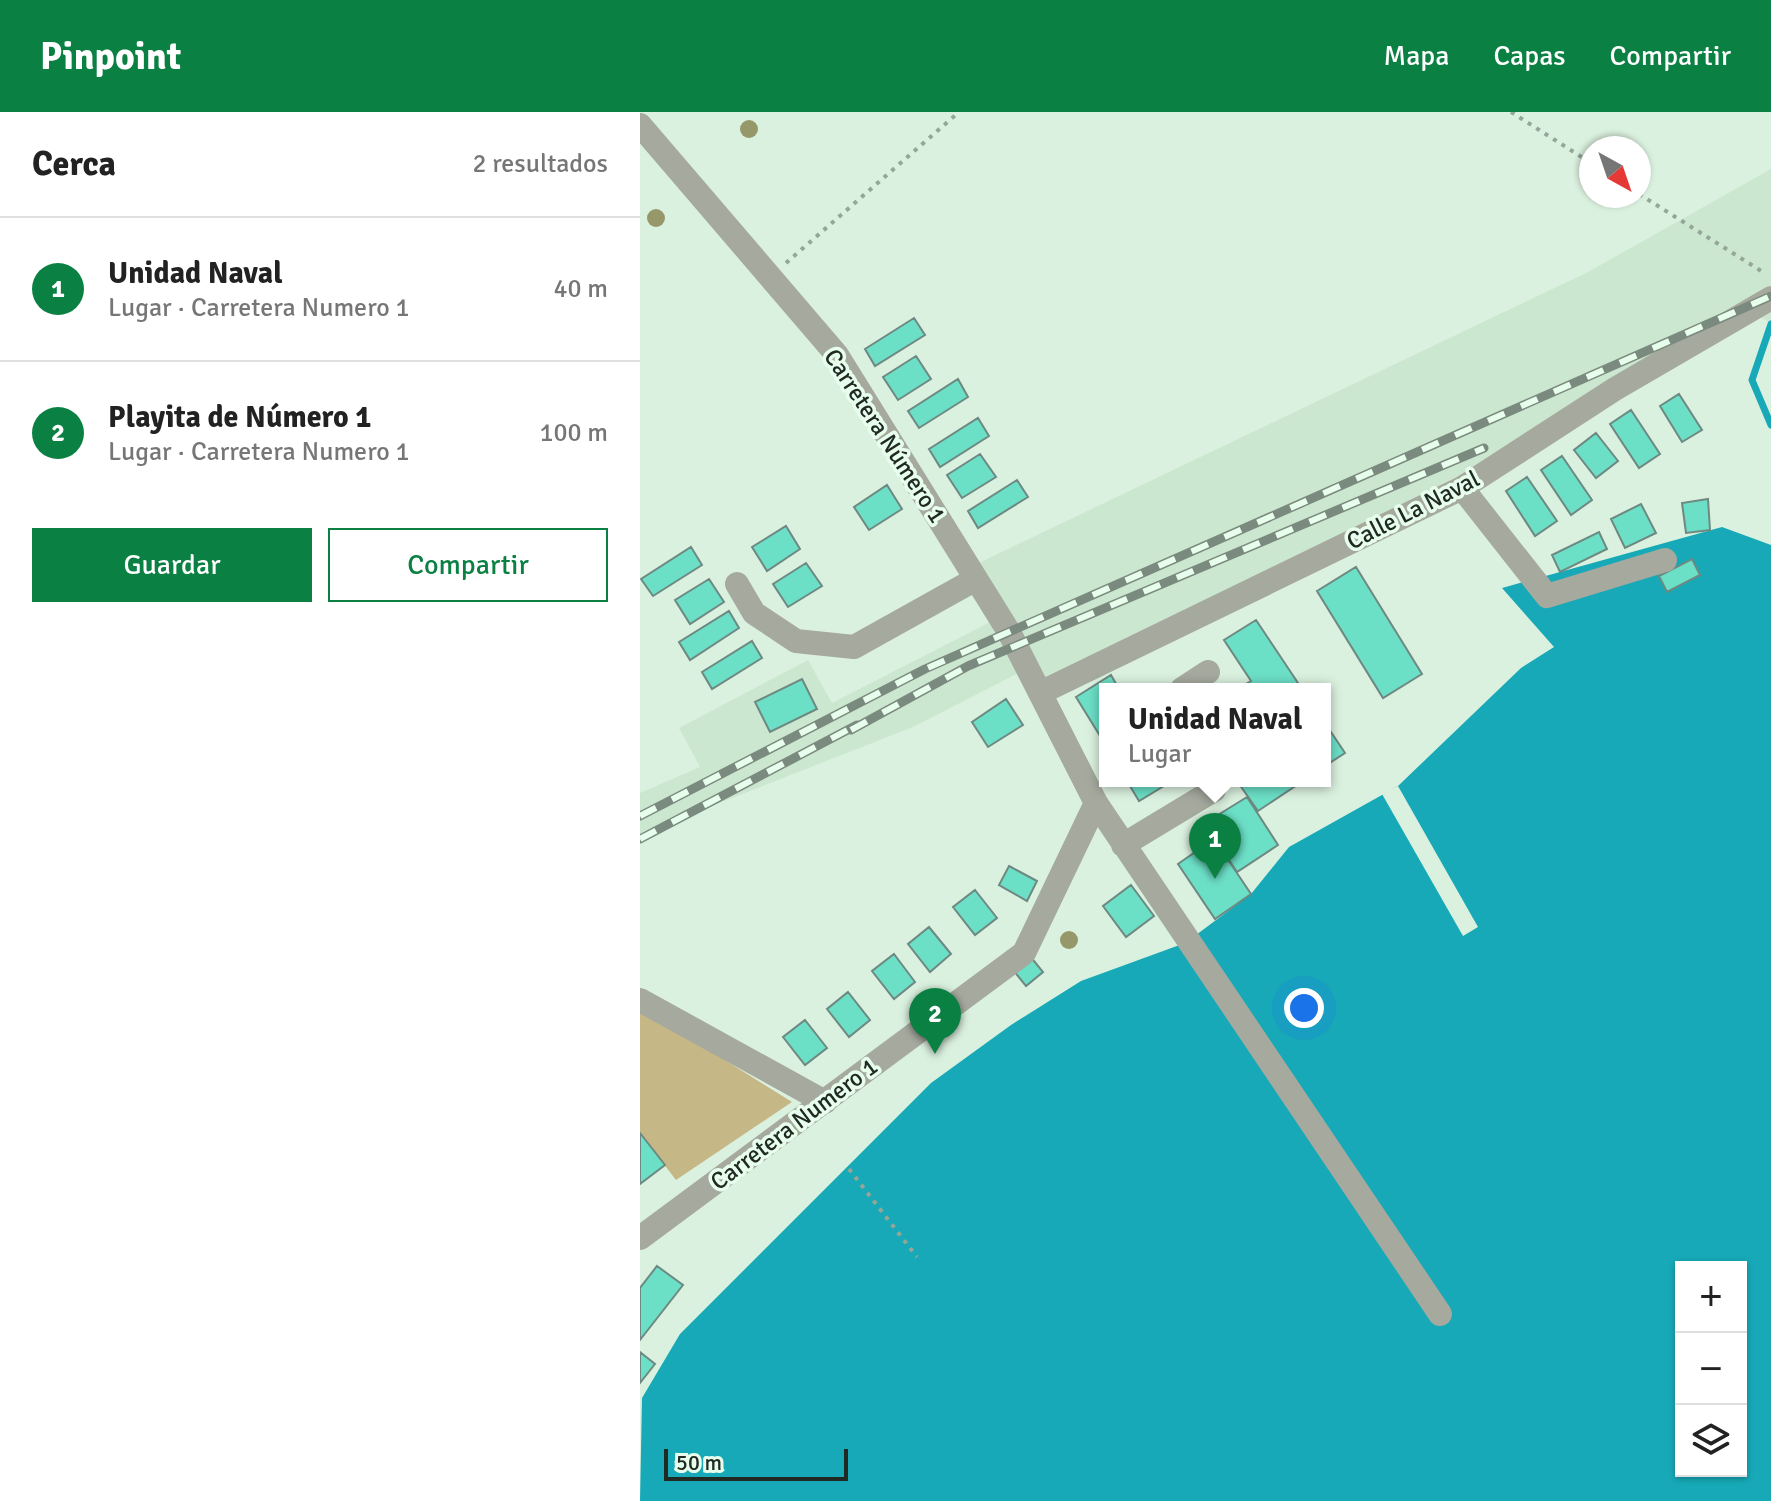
<!DOCTYPE html>
<html lang="es">
<head>
<meta charset="utf-8">
<style>
  body { margin:0; font-family:Signika,sans-serif; background:#f2f2f2; color:#222 }
  .controls { position:absolute; right:24px; bottom:24px; display:grid; overflow:hidden; border-radius:0px; box-shadow:0 2px 6px #0004 }
  .controls button { width:72px; height:72px; display:grid; place-items:center; padding:0; border:0; border-bottom:2px solid #e0e0e0; background:#fff; color:#222; font:40px sans-serif }
  .compass { position:absolute; left:939px; top:24px; width:72px; height:72px; border-radius:50%; background:#fff; box-shadow:0 2px 6px #0004; rotate:140deg }
  .scale { position:absolute; left:24px; bottom:20px; width:184px; box-sizing:border-box; padding-left:8px; border:4px solid #212923; border-top:0; font-size:22px; line-height:28px; white-space:nowrap; color:#212923; -webkit-text-stroke:6px #e8feec; paint-order:stroke }
  .you { position:absolute; left:664px; top:896px; width:28px; height:28px; margin:-20px; border:6px solid #fff; border-radius:50%; background:#1a73e8; box-shadow:0 0 0 12px #1a73e833 }
  .badge { display:grid; place-items:center; width:52px; height:52px; border-radius:50%; background:#0b8043; color:#fff; font-size:26px; font-weight:700 }
  .pin { position:absolute; translate:-50% -66px; filter:drop-shadow(0 2px 4px #0008) }
  .pin::after { content:''; position:absolute; top:42px; width:28px; height:24px; background:inherit; clip-path:polygon(0 0,100% 0,50% 100%) }
  .popup { position:absolute; left:459px; top:571px; width:232px; height:104px; box-sizing:border-box; display:grid; place-content:center; border-radius:0px; background:#fff; filter:drop-shadow(0 2px 6px #0005); font-size:26px; white-space:nowrap; color:#767676 }
  .popup b { font-size:30px; color:#222 }
  .popup::after { content:''; position:absolute; left:50%; top:100%; margin-left:-16px; border:16px solid transparent; border-top-color:#fff }
  .list { margin:0; padding:0; list-style:none }
  h2 { display:flex; justify-content:space-between; align-items:center; height:104px; margin:0; padding:0 32px; font-size:34px }
  h2 small { font-size:26px; font-weight:400; color:#767676 }
  .list li { display:grid; grid-template-columns:52px 1fr auto; gap:24px; align-items:center; box-sizing:border-box; height:144px; padding:0 32px; border-top:2px solid #e0e0e0 }
  .list b { display:block; font-size:30px; white-space:nowrap }
  .list p { margin:0; font-size:26px; white-space:nowrap; color:#767676 }
  .list em { font-size:26px; font-style:normal; color:#767676 }
  .actions { display:flex; gap:16px; padding:24px 32px }
  .actions a { flex:1; padding:18px 0; border:2px solid #0b8043; border-radius:0px; text-align:center; font-size:28px; color:#0b8043 }
  .actions .main { background:#0b8043; color:#fff }
  .icon { flex:none; width:44px; height:44px; fill:none; stroke:currentColor; stroke-width:2; stroke-linecap:round; stroke-linejoin:round }
  .map { position:relative; flex:none; width:1131px; height:1389px; overflow:hidden }
  header { display:flex; align-items:center; gap:48px; box-sizing:border-box; height:112px; padding:0 40px; background:#0b8043; color:#fff }
  header strong { font-size:38px }
  nav { display:flex; gap:44px; margin-inline-start:auto; font-size:28px }
  main { display:flex }
  aside { flex:1; background:#fff }
  .map>svg:first-child { display:block }
</style>
</head>
<body>
<header>
<strong>Pinpoint</strong>
<nav><a>Mapa</a><a>Capas</a><a>Compartir</a></nav>
</header>
<main>
<aside>
<h2>Cerca<small>2 resultados</small></h2>
<ul class="list">
<li><span class="badge">1</span><div><b>Unidad Naval</b><p>Lugar · Carretera Numero 1</p></div><em>40 m</em></li>
<li><span class="badge">2</span><div><b>Playita de Número 1</b><p>Lugar · Carretera Numero 1</p></div><em>100 m</em></li>
</ul>
<div class="actions"><a class="main">Guardar</a><a>Compartir</a></div>
</aside>
<div class="map">
<svg width="1131" height="1389" viewBox="0 0 1131 1389">
  <rect width="100%" height="100%" fill="#dbf1df"/>
  <!-- built -->
  <path fill="#cbe7d0" d="M1131 57V211L1109 199 822 376 399 578 388 556 273 615 0 722V681L60 655 39 616 168 548 192 591 360 505 328 456 948 160Z"/>
  <!-- green -->
  <path fill="#c5b886" d="M0 895 152 990 36 1068 0 1021Z"/>
  <!-- water -->
  <path fill="#17a9b7" fill-rule="evenodd" d="M1082 415 1131 433V1389H0L2 1286 40 1222 291 971 371 913 441 869 545 831 560 820 611 782 649 735 758 674 881 556 914 535 862 476ZM1041 1155H1101V1359H1041Z"/>
  <!-- pier -->
  <path fill="#dbf1df" d="M758 674 838 815 823 824 742 682Z"/>
  <g fill="none" stroke-linecap="round" stroke-linejoin="round">
    <!-- stream -->
    <path stroke="#17a9b7" stroke-width="7" d="M1131 212 1112 268 1131 313"/>
  </g>
  <!-- building -->
  <path fill="#6ce0c7" stroke="#6d8982" stroke-width="2" d="M274 206 285 223 235 254 225 237Z
    M276 244 291 267 258 288 243 265Z
    M318 267 328 285 279 316 268 299Z
    M1039 282 1062 318 1042 330 1020 294Z
    M991 298 1020 342 999 356 970 312Z
    M338 306 349 324 300 355 289 337Z
    M956 321 978 349 956 366 934 338Z
    M340 342 356 365 322 386 307 363Z
    M922 344 952 388 931 403 901 358Z
    M887 365 917 409 895 424 866 379Z
    M377 368 388 385 338 416 328 399Z
    M247 373 262 397 229 418 214 395Z
    M1068 387 1070 418 1046 421 1042 391Z
    M1001 392 1016 421 985 436 971 407Z
    M146 414 160 437 127 459 112 435Z
    M959 420 967 437 920 460 912 443Z
    M51 435 62 453 13 484 1 467Z
    M1052 447 1060 463 1027 480 1019 464Z
    M166 451 182 474 148 495 133 472Z
    M716 455 782 562 743 586 677 479Z
    M69 467 84 490 50 512 35 488Z
    M89 499 99 516 50 548 39 530Z
    M616 508 662 577H597L611 569 584 528Z
    M112 529 122 546 72 577 62 560Z
    M471 563 479 577H465V632L436 585Z
    M162 567 177 597 130 620 115 590Z
    M366 587 383 613 348 635 332 610Z
    M685 611 705 641 685 654Z
    M487 669H532L499 689Z
    M597 669H663L618 699Z
    M607 685 638 733 597 760 565 711Z
    M574 727 611 782 575 807 538 752Z
    M369 754 397 769 387 789 359 773Z
    M491 773 514 804 486 825 463 794Z
    M335 778 357 806 335 823 313 795Z
    M289 815 311 842 290 860 268 832Z
    M254 842 275 870 254 887 232 859Z
    M390 844 403 860 386 874 373 858Z
    M208 880 230 908 209 925 187 897Z
    M165 908 187 936 165 953 143 925Z
    M0 1021 25 1053 0 1072Z
    M17 1154 43 1173 0 1228V1176Z
    M0 1240 15 1252 0 1271Z"/>
  <g fill="none" stroke-linecap="round" stroke-linejoin="round">
    <!-- path -->
    <path stroke="#95a698" stroke-width="4" stroke-dasharray="4 6" stroke-linecap="butt" d="M871 0 951 51
      M999 82 1126 162
      M146 151 319 0
      M209 1057 277 1145"/>
    <!-- minor -->
    <path stroke="#a5a99e" stroke-width="24" d="M0 13 197 243 369 520 456 691 384 841 0 1126
      M822 376 907 484 1025 448
      M97 472 114 501 156 529 214 535 336 467
      M542 577 568 560
      M400 581 822 376 975 277 1131 186
      M456 691 800 1202
      M483 733 574 678 568 669
      M0 888 185 990"/>
    <defs>
      <path id="rail" d="M211 618 328 554 844 336
        M0 704 285 557 1131 184
        M0 727 217 613"/>
    </defs>
    <!-- rail casing -->
    <use href="#rail" stroke="#7b8a7e" stroke-width="9"/>
    <!-- rail -->
    <use href="#rail" stroke="#e8feec" stroke-width="6" stroke-dasharray="18" stroke-linecap="butt"/>
  </g>
  <!-- trees -->
  <g fill="#979869">
    <circle cx="109" cy="17" r="9"/>
    <circle cx="16" cy="106" r="9"/>
    <circle cx="429" cy="828" r="9"/>
  </g>
  <g text-anchor="middle" stroke-width="7" stroke-linejoin="round" paint-order="stroke">
    <!-- street labels -->
    <g font-size="24" fill="#212923" stroke="#e8feec">
      <text transform="translate(245 324) rotate(57)" y="8">Carretera Número 1</text>
      <text transform="translate(773 398) rotate(-27)" y="8">Calle La Naval</text>
      <text transform="translate(154 1012) rotate(-37)" y="8">Carretera Numero 1</text>
    </g>
  </g>
</svg>
<div class="controls">
<button>+</button>
<button>−</button>
<button><svg class="icon" aria-label="layers" viewBox="0 0 24 24"><path d="M12 4l9 5-9 5-9-5zM3 14l9 5 9-5"/></svg></button>
</div>
<svg class="compass" viewBox="-18 -18 36 36"><path d="M0-13l5 13h-10z" fill="#e53935"/><path d="M0 13l5-13h-10z" fill="#767676"/></svg>
<div class="scale">50 m</div>
<div class="you"></div>
<div class="pin badge" style="left:575px;top:767px">1</div>
<div class="popup"><b>Unidad Naval</b>Lugar</div>
<div class="pin badge" style="left:295px;top:942px">2</div>
</div>
</main>
</body>
</html>
